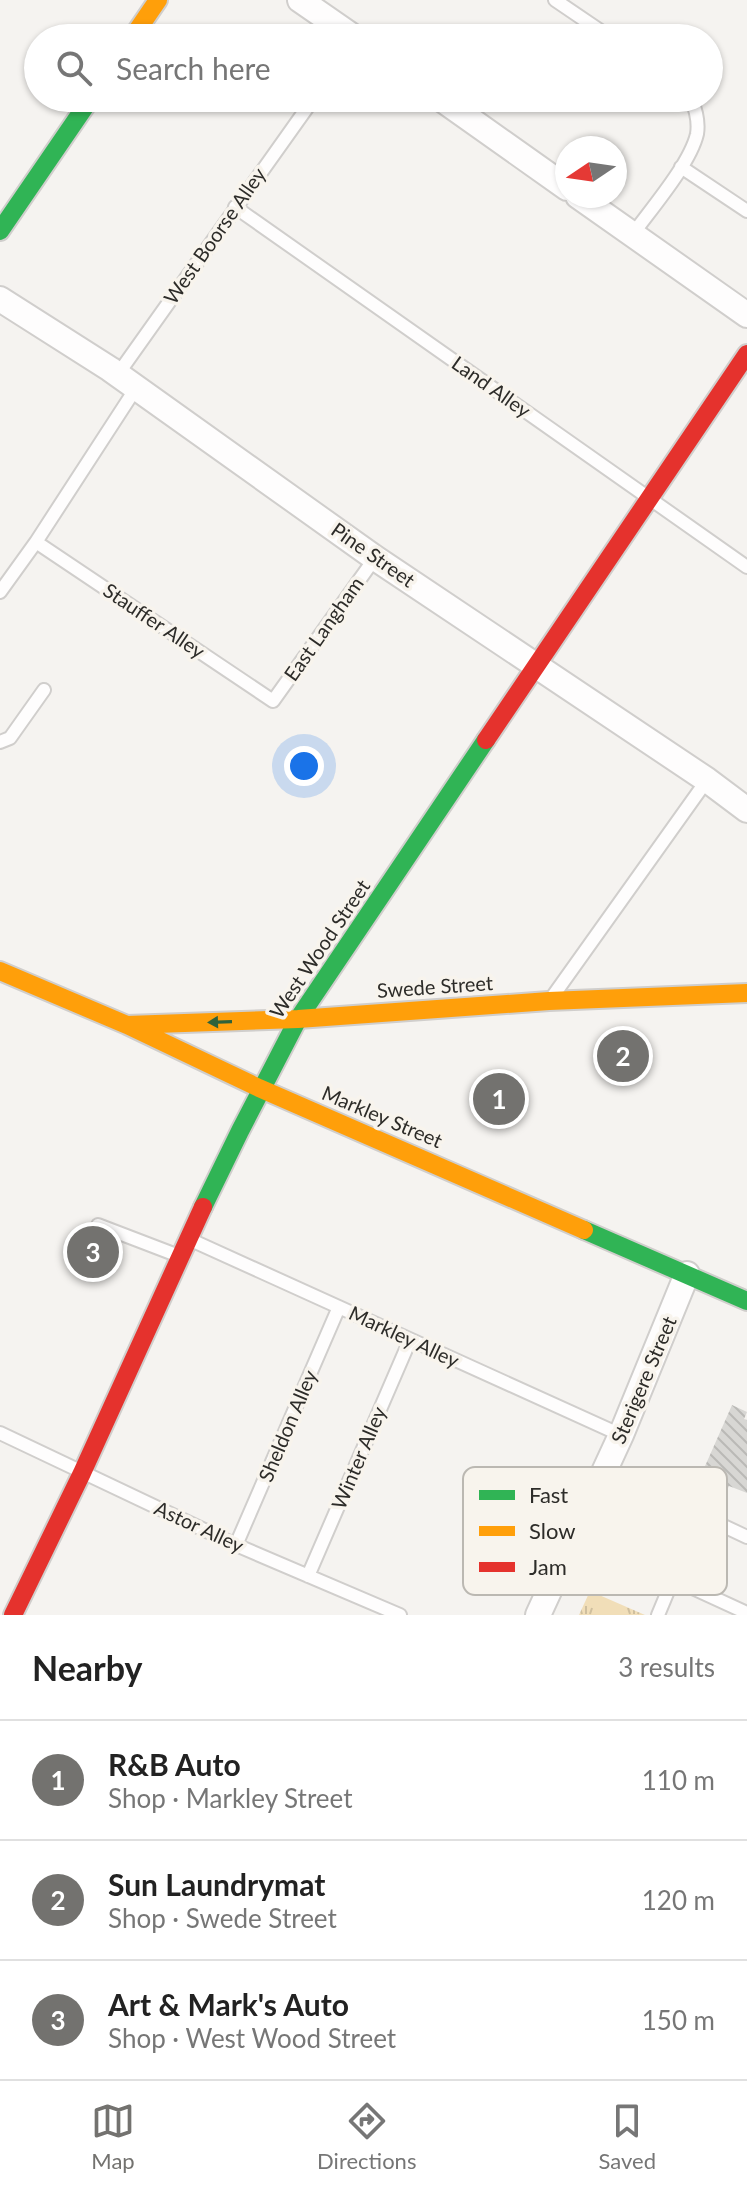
<!DOCTYPE html>
<html lang="en">
<head>
<meta charset="utf-8">
<style>
  body { margin:0; font-family:Lato,sans-serif; background:#f2f2f2; color:#222 }
  .compass { position:absolute; left:555px; top:136px; width:72px; height:72px; border-radius:50%; background:#fff; box-shadow:0 2px 6px #0004; rotate:257deg }
  .you { position:absolute; left:304px; top:766px; width:28px; height:28px; margin:-20px; border:6px solid #fff; border-radius:50%; background:#1a73e8; box-shadow:0 0 0 12px #1a73e833 }
  .badge { display:grid; place-items:center; width:52px; height:52px; border-radius:50%; background:#73726f; color:#fff; font-size:26px; font-weight:700 }
  .pin { position:absolute; translate:-50% -50%; border:4px solid #fff; box-shadow:0 2px 8px #0006 }
  .list { margin:0; padding:0; list-style:none }
  h2 { display:flex; justify-content:space-between; align-items:center; height:104px; margin:0; padding:0 32px; font-size:34px }
  h2 small { font-size:26px; font-weight:400; color:#767676 }
  .list li { display:grid; grid-template-columns:52px 1fr auto; gap:24px; align-items:center; box-sizing:border-box; height:120px; padding:0 32px; border-top:2px solid #e0e0e0 }
  .list b { display:block; font-size:30px; white-space:nowrap }
  .list p { margin:0; font-size:26px; white-space:nowrap; color:#767676 }
  .list em { font-size:26px; font-style:normal; color:#767676 }
  .icon { flex:none; width:44px; height:44px; fill:none; stroke:currentColor; stroke-width:2; stroke-linecap:round; stroke-linejoin:round }
  .map { position:relative; flex:none; width:747px; height:1615px; overflow:hidden }
  .search { position:absolute; background:#fff; box-shadow:0 2px 6px #0004; left:24px; right:24px; top:24px; height:88px; display:flex; align-items:center; gap:20px; box-sizing:border-box; padding:0 28px; border-radius:44px; color:#767676; font-size:30px }
  .sheet { height:464px; background:#fff }
  nav { display:flex; justify-content:space-around; align-items:center; box-sizing:border-box; height:112px; border-top:2px solid #e0e0e0; background:#fff; font-size:22px; color:#767676 }
  nav a { display:grid; justify-items:center; gap:4px }
  nav .on { color:#73726f }
  .map>svg:first-child { display:block }
</style>
</head>
<body>
<div class="map">
<svg width="747" height="1615" viewBox="0 0 747 1615">
  <defs>
    <pattern id="park-tufts" width="24" height="20" patternUnits="userSpaceOnUse" patternTransform="scale(2)"><rect width="24" height="20" fill="#f1deb8"/><path d="M3 7l-1-3M5 7V3M7 7l1-3M15 17l-1-3M17 17v-4M19 17l1-3" fill="none" stroke="#cfbf9e"/></pattern>
    <pattern id="building-back-hatch" width="6" height="6" patternUnits="userSpaceOnUse" patternTransform="scale(2)"><rect width="6" height="6" fill="#d8d7d4"/><path d="M-1 5l2 2M0 0l6 6M5-1l2 2" fill="none" stroke="#bab9b6"/></pattern>
  </defs>
  <rect width="100%" height="100%" fill="#f5f3f0"/>
  <!-- park -->
  <path fill="url(#park-tufts)" d="M590 1591 645 1615H579Z"/>
  <!-- building -->
  <path fill="url(#building-back-hatch)" d="M732 1405 747 1412 744 1419 747 1420V1493L729 1486 725 1494 698 1482Z"/>
  <g fill="none" stroke-linecap="round" stroke-linejoin="round">
    <defs>
      <path id="lane" d="M555 0 611 38
        M681 167 747 211
        M235 207 747 567
        M633 234C651 209 690 164 697 134 699 122 696 110 691 98
        M118 374 314 98
        M36 542 273 701 375 558
        M0 592 36 542 136 388
        M0 742 10 738 44 690
        M553 996 707 780
        M98 1225 179 1256
        M191 1240 621 1435
        M0 1433 236 1545 400 1615
        M605 1470 747 1537
        M699 1515 673 1579 747 1613
        M236 1545 339 1307
        M308 1576 410 1340
        M658 1615 673 1579"/>
      <path id="street" d="M300 0 355 38
        M440 98 567 188
        M578 196 747 315
        M0 299 110 369 375 558 707 780 747 810
        M538 1615 621 1435 687 1274"/>
      <path id="fast" d="M0 231 91 98
        M203 1207 240 1131 298 1019 486 740
        M584 1230 747 1301"/>
      <path id="slow" d="M132 38 158 0
        M0 971 127 1025 259 1088 584 1230
        M127 1025 298 1019 549 1001 747 993"/>
      <path id="jam" d="M486 740 747 354
        M13 1615 82 1473 203 1207"/>
    </defs>
    <!-- lane casing -->
    <use href="#lane" stroke="#d0cecc" stroke-width="16"/>
    <!-- street casing -->
    <use href="#street" stroke="#d0cecc" stroke-width="28"/>
    <!-- fast casing -->
    <use href="#fast" stroke="#d0cecc" stroke-width="22"/>
    <!-- slow casing -->
    <use href="#slow" stroke="#d0cecc" stroke-width="22"/>
    <!-- jam casing -->
    <use href="#jam" stroke="#d0cecc" stroke-width="22"/>
    <!-- lane -->
    <use href="#lane" stroke="#fefdfd" stroke-width="12"/>
    <!-- street -->
    <use href="#street" stroke="#fefdfd" stroke-width="24"/>
    <!-- fast -->
    <use href="#fast" stroke="#30b455" stroke-width="18"/>
    <!-- slow -->
    <use href="#slow" stroke="#ff9f0a" stroke-width="18"/>
    <!-- jam -->
    <use href="#jam" stroke="#e5322d" stroke-width="18"/>
  </g>
  <!-- one-way arrows -->
  <defs><path id="oneway-solid" d="M-6-.8H1V-3.2L6.5 0L1 3.2V.8H-6Z" transform="scale(2)"/></defs>
  <use fill="#2e623b" href="#oneway-solid" transform="translate(220 1022) rotate(178)"/>
  <g text-anchor="middle" stroke-width="7" stroke-linejoin="round" paint-order="stroke">
    <!-- street labels -->
    <g font-size="20" fill="#2d2c29" stroke="#f8f4ed">
      <text transform="translate(215 236) rotate(-55)" y="7">West Boorse Alley</text>
      <text transform="translate(491 387) rotate(35)" y="7">Land Alley</text>
      <text transform="translate(373 555) rotate(35)" y="7">Pine Street</text>
      <text transform="translate(154 621) rotate(34)" y="7">Stauffer Alley</text>
      <text transform="translate(324 629) rotate(-55)" y="7">East Langham</text>
      <text transform="translate(320 949) rotate(-56)" y="7">West Wood Street</text>
      <text transform="translate(435 987) rotate(-4)" y="7">Swede Street</text>
      <text transform="translate(382 1117) rotate(23)" y="7">Markley Street</text>
      <text transform="translate(404 1337) rotate(25)" y="7">Markley Alley</text>
      <text transform="translate(644 1380) rotate(-67)" y="7">Sterigere Street</text>
      <text transform="translate(288 1426) rotate(-67)" y="7">Sheldon Alley</text>
      <text transform="translate(359 1458) rotate(-67)" y="7">Winter Alley</text>
      <text transform="translate(199 1527) rotate(25)" y="7">Astor Alley</text>
    </g>
  </g>
  <!-- legend -->
  <rect x="463" y="1467" width="264" height="128" rx="12" fill="#f8f4ed" stroke="#bbb8b2" stroke-width="2"/>
  <rect x="479" y="1490" width="36" height="10" fill="#30b455"/>
  <rect x="479" y="1526" width="36" height="10" fill="#ff9f0a"/>
  <rect x="479" y="1562" width="36" height="10" fill="#e5322d"/>
  <g font-size="22" fill="#2d2c29">
    <text x="529" y="1503">Fast</text>
    <text x="529" y="1539">Slow</text>
    <text x="529" y="1575">Jam</text>
  </g>
</svg>
<svg class="compass" viewBox="-18 -18 36 36"><path d="M0-13l5 13h-10z" fill="#e53935"/><path d="M0 13l5-13h-10z" fill="#767676"/></svg>
<div class="you"></div>
<div class="pin badge" style="left:499px;top:1099px">1</div>
<div class="pin badge" style="left:623px;top:1056px">2</div>
<div class="pin badge" style="left:93px;top:1252px">3</div>
<div class="search"><svg class="icon" aria-label="search" viewBox="0 0 24 24"><circle cx="10" cy="10" r="6"/><path d="M15 15l6 6"/></svg>Search here</div>
</div>
<section class="sheet">
<h2>Nearby<small>3 results</small></h2>
<ul class="list">
<li><span class="badge">1</span><div><b>R&amp;B Auto</b><p>Shop · Markley Street</p></div><em>110 m</em></li>
<li><span class="badge">2</span><div><b>Sun Laundrymat</b><p>Shop · Swede Street</p></div><em>120 m</em></li>
<li><span class="badge">3</span><div><b>Art &amp; Mark's Auto</b><p>Shop · West Wood Street</p></div><em>150 m</em></li>
</ul>
</section>
<nav>
<a class="on"><svg class="icon" aria-label="map" viewBox="0 0 24 24"><path d="M3 6l6-2 6 2 6-2v14l-6 2-6-2-6 2zM9 4v14M15 6v14"/></svg>Map</a>
<a><svg class="icon" aria-label="directions" viewBox="0 0 24 24"><path d="M12 3l9 9-9 9-9-9zM9 14v-3h6M13 9l2 2-2 2"/></svg>Directions</a>
<a><svg class="icon" aria-label="saved" viewBox="0 0 24 24"><path d="M7 4h10v16l-5-4-5 4z"/></svg>Saved</a>
</nav>
</body>
</html>
